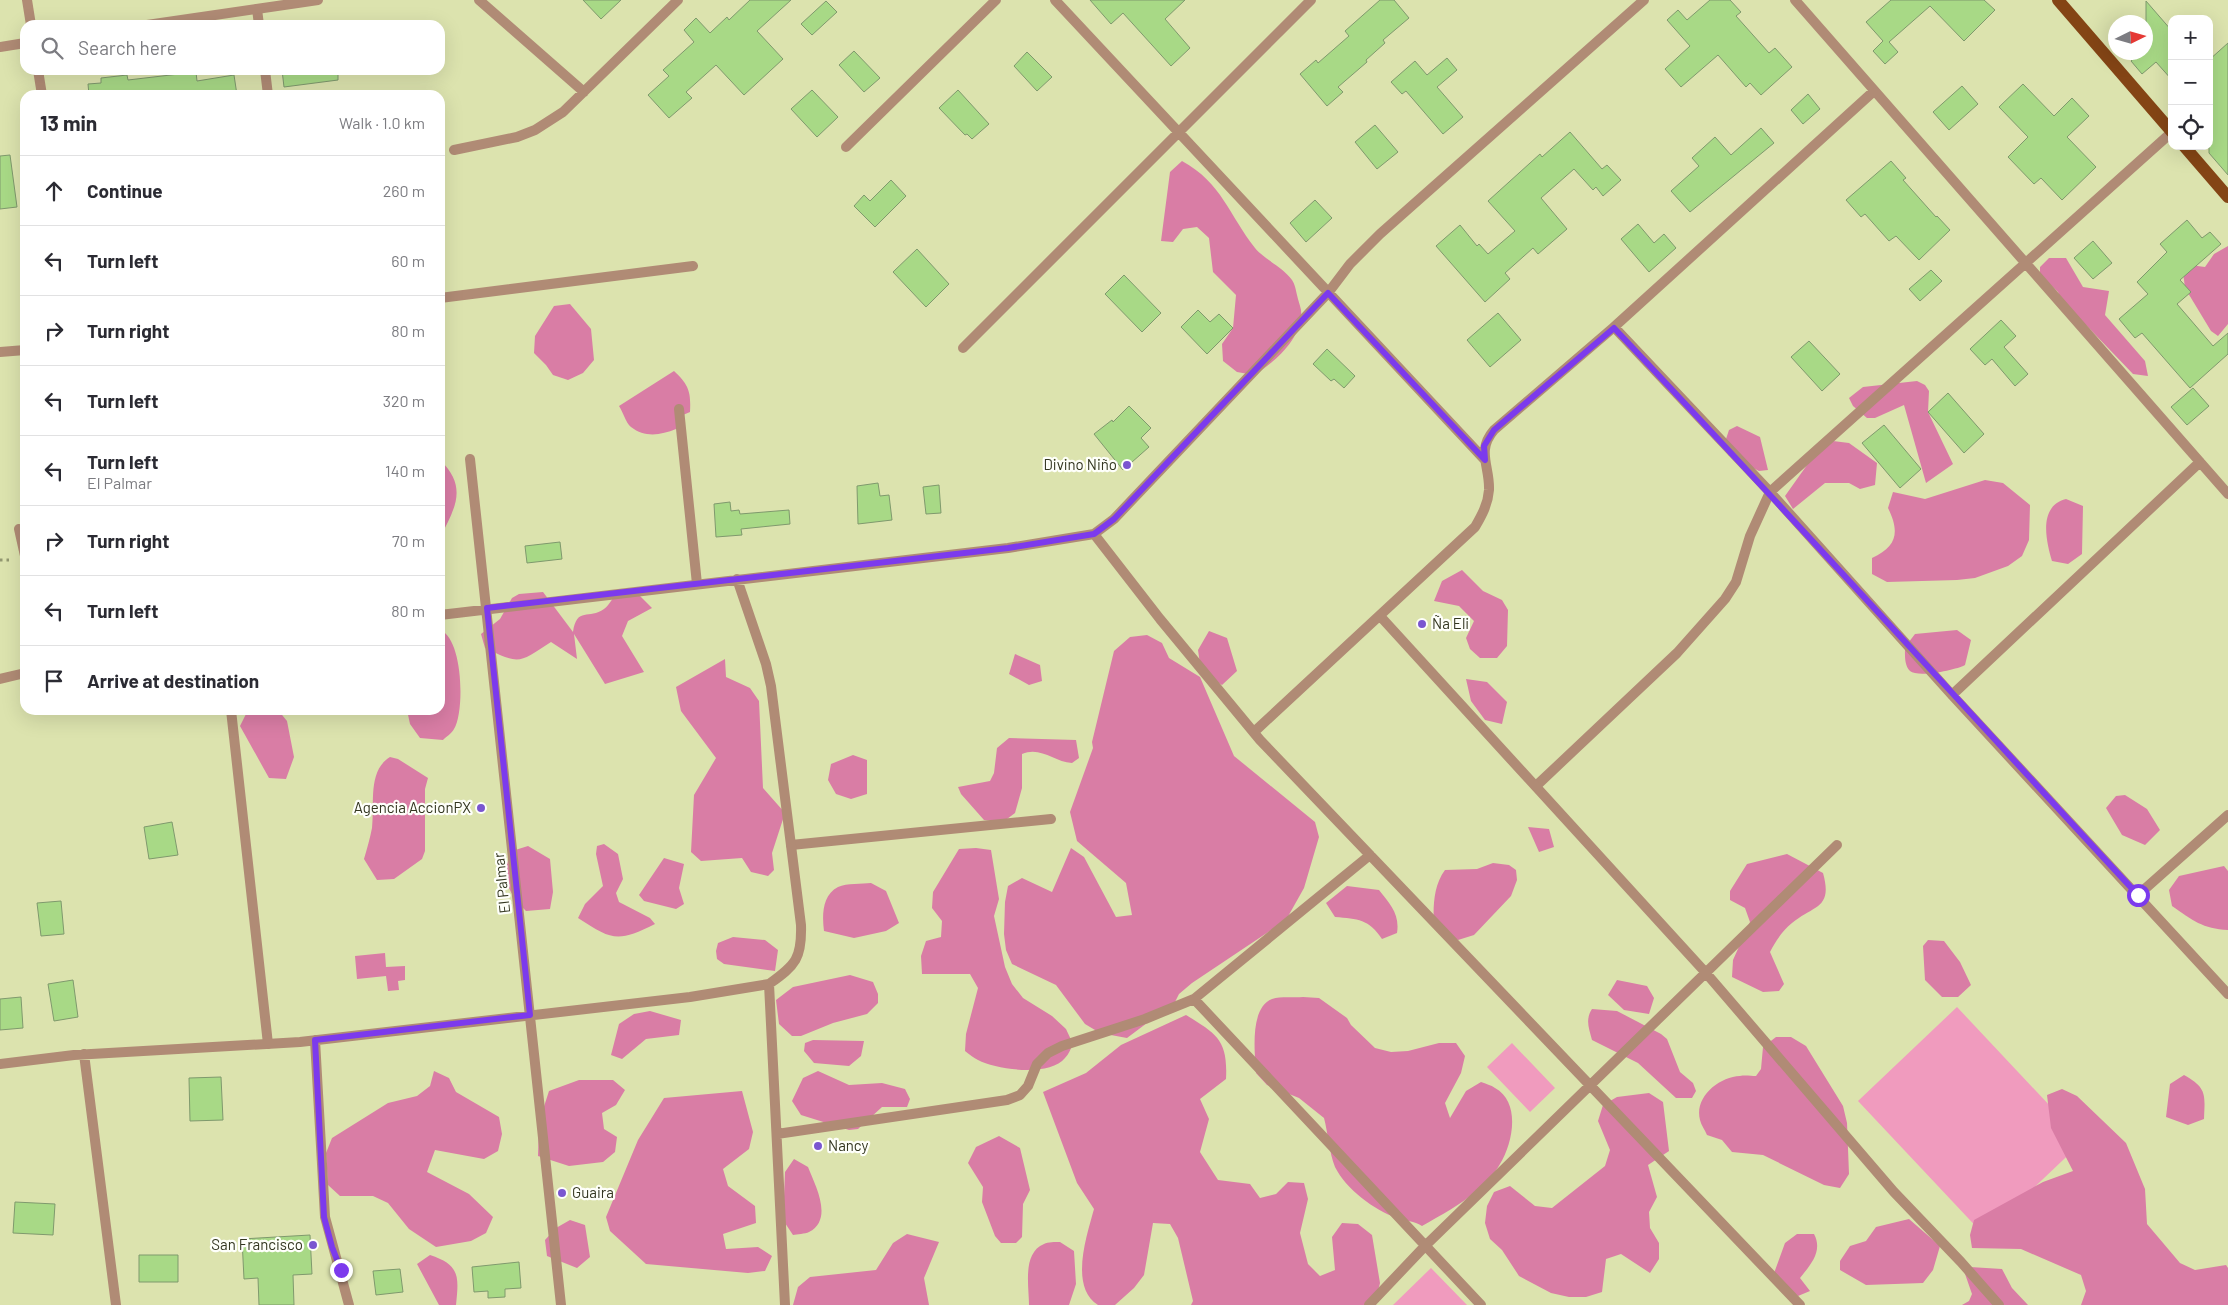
<!DOCTYPE html>
<html lang="en">
<head>
<meta charset="utf-8">
<style>
  body { margin:0; font-family:Barlow,sans-serif; background:#f2f2f3; color:#2b2b33 }
  .controls { position:absolute; right:15px; top:15px; display:grid; overflow:hidden; border-radius:10px; box-shadow:0 5px 20px #0002 }
  .controls button { width:45px; height:45px; display:grid; place-items:center; padding:0; border:0; border-bottom:1px solid #e1e1e2; background:#fff; color:#2b2b33; font:25px sans-serif }
  .compass { position:absolute; left:2108px; top:15px; width:45px; height:45px; border-radius:50%; background:#fff; box-shadow:0 5px 20px #0002; rotate:85deg }
  .stop { position:absolute; width:15px; height:15px; margin:-11px; border:4px solid #7c3aed; border-radius:50%; background:#fff }
  .stop.end { background:#7c3aed; border-color:#fff; box-shadow:0 1px 5px #0008 }
  .list { margin:0; padding:0; list-style:none }
  h2 { display:flex; justify-content:space-between; align-items:center; height:65px; margin:0; padding:0 20px; font-size:21px }
  h2 small { font-size:16px; font-weight:400; color:#7c7c81 }
  .list li { display:grid; grid-template-columns:32px 1fr auto; gap:15px; align-items:center; box-sizing:border-box; height:70px; padding:0 20px; border-top:1px solid #e1e1e2 }
  .list b { display:block; font-size:19px; white-space:nowrap }
  .list p { margin:0; font-size:16px; white-space:nowrap; color:#7c7c81 }
  .list em { font-size:16px; font-style:normal; color:#7c7c81 }
  .icon { flex:none; width:28px; height:28px; fill:none; stroke:currentColor; stroke-width:2; stroke-linecap:round; stroke-linejoin:round }
  .map { position:relative; flex:none; width:2228px; height:1305px; overflow:hidden }
  .search { position:absolute; background:#fff; box-shadow:0 5px 20px #0002; left:20px; top:20px; width:425px; height:55px; display:flex; align-items:center; gap:12px; box-sizing:border-box; padding:0 18px; border-radius:15px; color:#7c7c81; font-size:19px }
  .panel { position:absolute; background:#fff; box-shadow:0 5px 20px #0002; left:20px; top:90px; width:425px; height:625px; border-radius:15px }
  .map>svg:first-child { display:block }
</style>
</head>
<body>
<div class="map">
<svg width="2228" height="1305" viewBox="0 0 2228 1305">
  <rect width="100%" height="100%" fill="#dce3ae"/>
  <!-- green -->
  <path fill="#f09bbe" d="M1957 1007 2083 1141 1984 1235 1858 1101Z
    M1512 1043 1555 1088 1530 1112 1487 1067Z
    M1431 1268 1467 1305H1393Z"/>
  <!-- forest -->
  <path fill="#d97da5" d="M1182 161C1222 183 1229 215 1255 248 1265 260 1283 267 1292 280 1295 284 1296 291 1297 295 1298 300 1300 305 1301 310 1304 337 1274 363 1254 375L1237 372 1223 361 1222 344 1233 328 1236 295 1213 272 1209 238 1197 227 1183 229 1173 242 1161 241 1170 172Z
    M2228 246V324L2218 336 2211 331 2185 288 2182 264 2205 267 2214 254Z
    M2049 258H2066L2083 287 2109 291 2105 315 2145 361 2148 376 2133 374 2087 326 2066 314 2058 292 2040 275V267Z
    M570 304 591 329 594 360 583 373 568 380 553 375 546 365 534 353 535 336 554 306Z
    M674 371C689 385 691 392 690 412L683 415 676 429C661 435 645 438 631 427 626 423 623 412 619 406Z
    M1917 381 1925 385 1929 391 1928 412 1953 464 1926 483 1904 405 1875 418H1867L1853 406 1849 398 1863 387Z
    M1737 426 1760 437 1768 470 1759 471 1728 455 1725 442 1729 430Z
    M1833 441 1849 443 1877 463 1875 485 1860 489 1849 483H1825L1793 509 1785 496 1812 458Z
    M440 460C469 488 454 509 440 538Z
    M1985 480 2003 483 2030 505 2029 540 2022 556 2008 566 1975 578 1957 580 1887 582 1872 574V558C1897 547 1900 532 1888 508L1893 492 1925 499Z
    M2066 499 2083 506 2082 554 2068 564 2052 561C2046 541 2038 506 2066 499Z
    M1462 570 1483 591 1502 600 1508 610 1507 646 1497 658H1480L1470 649 1466 638 1474 621 1459 606 1434 601 1442 581Z
    M618 590 635 591 652 608 628 621 622 636 644 672 605 684 574 634 577 659 551 642C519 663 520 665 485 648L481 634 500 619 512 598 519 594 543 592 573 632C577 606 589 620 604 609 610 605 614 595 618 590Z
    M440 630C463 638 465 711 454 729 452 733 446 737 443 740L420 738 410 724 407 710H440Z
    M1957 630 1971 640 1965 665C1956 670 1918 678 1910 671 1904 665 1905 655 1905 647L1915 634Z
    M1209 631 1227 638 1237 671 1222 685 1201 671 1198 650Z
    M1147 635 1162 643 1169 658 1200 677 1234 756 1315 822 1319 837 1304 888 1286 920 1192 983 1179 994 1175 1002 1127 1038 1100 1033 1085 1024 1056 985 1012 964 1006 950 1004 934 1005 902 1008 886 1022 878 1052 892 1071 848 1084 857 1116 917 1132 915 1126 883 1077 841 1070 812 1093 748 1092 742 1114 651 1130 637Z
    M1015 654 1040 665 1042 681 1029 685 1009 674Z
    M725 659 726 677 750 688 759 701 763 788 785 813 772 853 774 870 768 876 751 872 742 858 701 861 691 852 694 795 716 758 681 711 676 687Z
    M1466 679 1487 682 1507 702 1502 724 1485 720 1471 701Z
    M248 710H278L287 721 294 757 286 779 269 778 240 726Z
    M1009 738 1076 740 1079 758 1072 763C1054 762 1041 746 1022 754V788L1015 813 1003 822 984 820 961 794 958 787 990 781 994 773 997 748Z
    M853 755 867 760V794L851 799 836 794 828 780 831 764Z
    M390 757 398 759 428 778 425 789V851L422 859 394 879 377 880 364 859C367 849 370 838 372 828 375 805 367 771 390 757Z
    M2125 795 2147 809 2160 830 2145 845 2122 835 2106 808 2116 796Z
    M1528 827 1549 829 1554 847 1539 852Z
    M604 844 618 854 623 879 616 893 619 902 650 918 655 924C617 943 612 940 578 918L585 904 603 886 596 854 597 846Z
    M528 846 550 859 553 892 550 909 526 911C507 893 500 875 512 851Z
    M976 848 991 850 999 899 994 916 1005 967 1012 984 1023 998 1052 1016 1066 1029 1073 1044C1071 1048 1069 1054 1065 1058 1050 1077 997 1070 978 1060 974 1058 969 1054 965 1051L966 1034 978 988 970 974H922L921 956 926 941 941 937 942 921 932 908 933 892 959 849Z
    M1787 854 1823 873C1833 909 1814 905 1792 923 1783 930 1775 942 1770 952L1784 984 1779 991 1763 992 1732 977 1733 960 1750 922 1745 908 1730 900V891L1747 864Z
    M664 858 684 864 679 888 684 904 676 909 644 901 639 895Z
    M1493 863 1509 865 1516 870 1517 880 1511 896 1474 935 1458 940 1434 927C1433 908 1433 886 1445 870L1477 869Z
    M2224 866 2228 871V930C2203 929 2192 920 2172 906L2169 890 2179 876Z
    M871 883 886 891 899 923 886 931 854 938 824 931C822 916 822 895 838 887 847 883 862 884 871 883Z
    M1347 886 1379 890C1390 904 1400 914 1397 933L1382 939C1369 919 1358 919 1335 917L1326 903Z
    M733 937 765 940 778 950 775 971 724 964 717 959 716 951 718 943Z
    M1928 940 1944 941 1960 962 1971 985 1958 997H1942L1925 980 1923 946Z
    M385 953 386 967 405 966V980L398 981 399 990 388 991 386 976 357 979 355 956Z
    M850 975 873 982 878 994V1003L867 1014 833 1023 801 1036H792L779 1024 776 1000 793 987Z
    M1617 980 1647 986 1654 998 1649 1014 1624 1010 1608 995Z
    M1303 997 1319 998 1347 1018 1351 1025 1375 1048 1391 1052 1408 1051 1439 1043H1456L1465 1056 1461 1073 1445 1103 1450 1118 1466 1091 1481 1082C1486 1084 1491 1085 1495 1088 1521 1102 1513 1143 1500 1164 1495 1173 1485 1183 1477 1190 1461 1205 1441 1215 1422 1226 1414 1221 1406 1221 1397 1218 1374 1210 1346 1189 1335 1167 1329 1152 1328 1133 1324 1118L1299 1098 1267 1085 1256 1073C1255 1054 1249 1008 1272 999 1281 996 1294 998 1303 997Z
    M1592 1009 1617 1011 1661 1034 1667 1039 1680 1072 1693 1083 1696 1091 1692 1098H1676L1638 1063 1592 1040C1589 1028 1585 1020 1592 1009Z
    M650 1011 681 1020 679 1035 646 1039 622 1059 611 1055 619 1024 634 1014Z
    M1186 1015C1217 1034 1228 1040 1226 1079L1200 1099 1209 1119 1200 1152 1218 1180 1250 1184 1260 1198 1276 1194 1288 1182 1304 1183 1308 1199 1300 1233 1308 1264 1320 1276 1335 1270 1332 1237 1342 1223 1358 1224 1372 1235 1380 1283 1376 1299 1371 1305H1191L1193 1301 1178 1238 1170 1224 1153 1223 1144 1275 1134 1288 1115 1305H1098C1069 1287 1087 1235 1094 1209L1077 1183 1043 1092 1086 1073 1121 1045Z
    M1776 1037H1791L1806 1046 1843 1106 1847 1123 1849 1174 1840 1188 1824 1185 1763 1155 1732 1152 1722 1140 1707 1135C1705 1130 1701 1125 1700 1120 1694 1097 1719 1077 1740 1076 1745 1075 1751 1076 1756 1076L1761 1069 1763 1047Z
    M813 1040 864 1041 861 1056 849 1066 814 1063 804 1051 805 1043Z
    M434 1071 449 1078 456 1092 499 1117 502 1134 498 1151 484 1159 435 1150 427 1172 469 1194 493 1217 486 1233 471 1241 436 1247 409 1229 388 1203 373 1196H340L328 1185 326 1153 332 1138 388 1103 417 1096 430 1086Z
    M818 1071 849 1085 882 1083 905 1089 910 1099 907 1107H882L858 1129 849 1130 801 1115 792 1101 803 1078Z
    M2184 1075C2207 1088 2205 1094 2204 1119L2188 1125 2166 1117 2170 1084Z
    M579 1080H613L625 1090 616 1105 602 1113 604 1129 617 1137 615 1152 603 1162 569 1166 538 1156 539 1122 549 1091Z
    M2062 1089 2077 1096 2126 1143 2145 1189 2147 1224 2180 1263 2195 1270 2226 1265 2228 1268V1305H2081L2086 1291 2081 1275 2021 1249 1972 1248 1970 1235 1974 1220 2043 1182 2073 1171 2051 1128 2047 1095Z
    M742 1091 753 1132 749 1149 723 1169 728 1186 755 1206 756 1223 723 1234 726 1249 758 1247 772 1256 765 1271 748 1273 646 1264 610 1231 606 1217 638 1140 664 1098Z
    M1649 1093 1663 1102 1669 1151 1648 1165 1657 1197 1649 1212 1650 1228 1659 1243V1259L1650 1273 1621 1254 1606 1259 1602 1292 1586 1297H1569L1551 1293 1519 1276 1502 1250 1490 1239 1485 1223 1487 1206 1494 1192 1510 1186 1535 1206 1552 1208 1605 1166 1610 1150 1598 1121 1603 1105 1617 1097Z
    M999 1136 1020 1148 1030 1190 1023 1204 1022 1237 1016 1243H1001L995 1236 982 1202 983 1187 968 1163 976 1147Z
    M794 1159 808 1167C815 1185 834 1219 809 1232 805 1234 797 1234 793 1235L783 1220 785 1172Z
    M1909 1219 1940 1246 1933 1270 1923 1283 1866 1285 1840 1270V1261L1850 1246 1866 1241 1876 1227Z
    M570 1220 585 1225 590 1257 577 1268 547 1256 545 1240 556 1228Z
    M907 1234 939 1242 924 1278 929 1305H793L798 1287 810 1277 876 1270 893 1243Z
    M1797 1234H1814C1823 1251 1811 1264 1800 1278L1810 1291 1798 1296 1773 1276 1785 1243Z
    M1060 1242 1074 1251 1076 1284 1069 1305H1029C1029 1286 1022 1253 1044 1244 1048 1242 1055 1242 1060 1242Z
    M430 1255C460 1265 459 1276 456 1305H439L417 1264Z
    M1970 1267 2002 1269 2012 1288 2028 1305H1962L1969 1301 1972 1294 1964 1271Z"/>
  <!-- building -->
  <path fill="#a8d986" stroke="#7f996d" d="M583 0H621L601 19Z
    M750 0H791L757 31 783 59 744 95 716 65 686 92 692 98 669 118 648 95 669 76 663 70 694 42 684 30 696 18 710 33 727 17 729 20Z
    M1090 0H1185L1165 19 1190 48 1171 66 1123 13 1111 24Z
    M1380 0H1394L1409 18 1383 40 1385 43 1366 60 1367 62 1338 87 1343 92 1327 106 1300 74 1316 60 1318 63 1349 36 1345 31Z
    M1710 0H1730L1741 12 1736 16 1769 53 1775 48 1792 67 1761 95 1750 83 1746 87 1718 55 1681 87 1665 69 1690 46 1667 20 1678 10 1687 20Z
    M1891 0H1984L1995 10 1964 41 1930 6 1889 42 1898 52 1885 64 1873 51 1883 41 1866 22Z
    M826 1 837 12 812 35 801 24Z
    M2146 1 2172 31V80L2156 62 2142 74 2131 61 2141 52H2146Z
    M2228 43V175L2209 153V60Z
    M854 51 880 78 864 92 839 65Z
    M1027 52 1052 77 1037 91 1014 66Z
    M1447 58 1457 70 1437 87 1463 117 1443 134 1406 91 1402 94 1391 82 1415 61 1427 75Z
    M282 70H338V80L284 87Z
    M196 72 197 81 234 75 237 95H89L88 84 101 83V78L127 75 128 80Z
    M2023 84 2054 116 2072 98 2089 116 2067 137 2096 167 2062 200 2041 178 2034 184 2008 157 2028 137 1999 107Z
    M1962 86 1978 104 1949 130 1933 112Z
    M812 90 838 117 817 137 791 109Z
    M958 90 989 124 972 139 967 134 965 135 939 108Z
    M1808 94 1820 109 1803 124 1791 110Z
    M1375 125 1398 152 1377 169 1355 142Z
    M1761 128 1774 143 1690 212 1671 191 1699 166 1692 158 1715 137 1731 155Z
    M1570 132 1602 169 1607 165 1621 180 1603 196 1596 187 1593 190 1574 169 1541 198 1567 229 1538 254 1533 248 1505 273 1510 279 1485 302 1436 246 1460 225 1477 246 1479 244 1488 254 1515 231 1488 201 1540 154 1542 157Z
    M10 155 17 207 0 209V156Z
    M1891 161 1906 178 1903 180 1936 217 1937 216 1950 230 1919 260 1896 236 1889 241 1865 214 1861 217 1846 200Z
    M891 180 906 196 875 227 854 206 864 195 870 201Z
    M1315 200 1332 218 1306 242 1290 223Z
    M2187 220 2202 238 2210 232 2221 244 2180 280 2191 292 2177 304 2213 346 2228 333V354L2190 388 2142 333 2135 338 2119 319 2148 294 2137 282 2167 252 2160 244Z
    M1638 224 1654 243 1664 234 1676 248 1649 272 1621 239Z
    M2093 241 2112 263 2093 279 2074 258Z
    M917 249 949 284 926 307 893 272Z
    M1931 270 1942 281 1920 301 1909 289Z
    M1124 275 1161 313 1142 332 1105 294Z
    M1198 310 1210 322 1219 314 1233 328 1207 354 1181 327Z
    M1498 313 1521 340 1490 367 1467 340Z
    M2001 320 2016 336 2004 347 2028 374 2015 386 1992 359 1985 365 1970 349Z
    M1809 341 1840 374 1822 391 1791 357Z
    M1327 349 1355 376 1344 388 1334 379 1331 381 1313 364Z
    M2193 388 2209 406 2187 425 2171 407Z
    M1948 393 1984 434 1964 453 1928 412Z
    M1129 406 1151 428 1141 438 1149 447 1123 470 1094 434 1112 420 1113 422Z
    M1884 425 1921 469 1900 488 1862 443Z
    M878 483 880 496 889 495 892 520 858 524 857 486Z
    M939 485 941 513 926 514 923 487Z
    M730 502 731 511 739 510 740 514 789 510 790 524 741 529 742 535 716 537 714 504Z
    M560 542 562 559 527 563 525 546Z
    M172 822 178 855 149 859 144 827Z
    M61 901 64 934 41 936 37 903Z
    M73 980 78 1017 54 1021 48 984Z
    M21 997 23 1028 0 1030V999Z
    M221 1077 223 1120 190 1121 189 1078Z
    M15 1202 55 1204 53 1235 13 1233Z
    M310 1235 312 1274 293 1275 294 1305H259L258 1278 244 1279 242 1239Z
    M139 1255H178V1282H139Z
    M519 1262 521 1288 505 1289V1297L488 1298V1291L474 1292 472 1267Z
    M400 1269 403 1292 376 1295 373 1271Z"/>
  <g fill="none" stroke-linecap="round" stroke-linejoin="round">
    <!-- path -->
    <path stroke="#929770" stroke-width="3" stroke-dasharray="2.5 4" stroke-linecap="butt" d="M0 560H12"/>
    <!-- service -->
    <path stroke="#b08b75" stroke-width="10" d="M27 0 31 25
      M257 9 259 25
      M38 70 42 95
      M265 70 268 95
      M440 298 693 266
      M0 352 25 350
      M679 409 697 584
      M19 529 25 556
      M231 710 268 1044
      M1536 786 1677 653 1725 599 1736 582 1750 536 1770 492
      M791 845 1051 819"/>
    <!-- minor -->
    <path stroke="#b08b75" stroke-width="10" d="M479 0 584 92
      M1055 0 1485 460
      M1795 0 2228 494
      M147 25 318 0
      M0 47 25 43
      M846 147 996 0
      M454 150 517 137 535 130 563 112 678 0
      M1614 327 1770 492 1952 695 2228 994
      M963 348 1311 0
      M470 459 561 1305
      M1770 492 2172 132
      M1094 534 1160 619 1260 740 1800 1305
      M737 579 766 664 771 686 801 925C802 958 796 965 769 984L785 1305
      M440 615 1008 548 1094 534 1114 519 1328 293 1350 264 1380 234 1644 0
      M1380 616 1706 973 1894 1192 1961 1262 1999 1305
      M0 679 25 673
      M1952 695 2200 462
      M1254 732 1475 527C1482 515 1488 504 1489 490 1490 466 1476 451 1494 430L1614 327 1874 91
      M2138 895 2228 815
      M1194 999 1481 1305
      M315 1040 325 1217 349 1305
      M84 1054 116 1305
      M0 1064 74 1055 300 1042 690 997 769 984
      M777 1134 1007 1100 1020 1095 1028 1086 1037 1064 1048 1053 1062 1046 1145 1019 1194 999 1370 855
      M1369 1305 1425 1246 1837 845"/>
    <!-- primary -->
    <path stroke="#844515" stroke-width="12" d="M2058 0 2172 132
      M2184 146 2228 197"/>
  </g>
  <g fill="none" stroke-linecap="round" stroke-linejoin="round">
    <!-- route -->
    <path stroke="#7c3aed" stroke-width="6" d="M341 1270 332 1247 324 1217 315 1040 530 1015 487 608 1008 548 1094 534 1114 519 1328 293 1485 460 1484 446 1494 430 1614 328C1791 515 1963 706 2138 895"/>
  </g>
  <!-- markers -->
  <g fill="#7a56d0" stroke="#fefffa" stroke-width="2">
    <circle cx="1127" cy="465" r="5"/>
    <circle cx="1422" cy="624" r="5"/>
    <circle cx="481" cy="808" r="5"/>
    <circle cx="818" cy="1146" r="5"/>
    <circle cx="562" cy="1193" r="5"/>
    <circle cx="313" cy="1245" r="5"/>
  </g>
  <g text-anchor="middle" stroke-width="4.5" stroke-linejoin="round" paint-order="stroke">
    <!-- poi labels -->
    <g font-size="15" fill="#333620" stroke="#fefffa" text-anchor="end">
      <text x="1117" y="470">Divino Niño</text>
      <text x="1432" y="629" text-anchor="start">Ña Eli</text>
      <text x="471" y="813">Agencia AccionPX</text>
      <text x="828" y="1151" text-anchor="start">Nancy</text>
      <text x="572" y="1198" text-anchor="start">Guaira</text>
      <text x="303" y="1250">San Francisco</text>
    </g>
    <!-- street labels -->
    <g font-size="15" fill="#333620" stroke="#fefffa">
      <text transform="translate(502 883) rotate(-96)" y="5">El Palmar</text>
    </g>
  </g>
</svg>
<div class="controls">
<button>+</button>
<button>−</button>
<button><svg class="icon" aria-label="locate" viewBox="0 0 24 24"><circle cx="12" cy="12" r="6"/><path d="M12 2v4M12 18v4M2 12h4M18 12h4"/></svg></button>
</div>
<svg class="compass" viewBox="-18 -18 36 36"><path d="M0-13l5 13h-10z" fill="#e53935"/><path d="M0 13l5-13h-10z" fill="#7c7c81"/></svg>
<div class="stop" style="left:2138px;top:895px"></div>
<div class="stop end" style="left:341px;top:1270px"></div>
<div class="search"><svg class="icon" aria-label="search" viewBox="0 0 24 24"><circle cx="10" cy="10" r="6"/><path d="M15 15l6 6"/></svg>Search here</div>
<section class="panel">
<h2>13 min<small>Walk · 1.0 km</small></h2>
<ul class="list">
<li><svg class="icon" aria-label="ahead" viewBox="0 0 24 24"><path d="M12 20V5M6 11l6-6 6 6"/></svg><div><b>Continue</b></div><em>260 m</em></li>
<li><svg class="icon" aria-label="left" viewBox="0 0 24 24"><path d="M17 20v-9H6M10 6l-5 5 5 5"/></svg><div><b>Turn left</b></div><em>60 m</em></li>
<li><svg class="icon" aria-label="right" viewBox="0 0 24 24"><path d="M7 20v-9h11M14 6l5 5-5 5"/></svg><div><b>Turn right</b></div><em>80 m</em></li>
<li><svg class="icon" aria-label="left" viewBox="0 0 24 24"><path d="M17 20v-9H6M10 6l-5 5 5 5"/></svg><div><b>Turn left</b></div><em>320 m</em></li>
<li><svg class="icon" aria-label="left" viewBox="0 0 24 24"><path d="M17 20v-9H6M10 6l-5 5 5 5"/></svg><div><b>Turn left</b><p>El Palmar</p></div><em>140 m</em></li>
<li><svg class="icon" aria-label="right" viewBox="0 0 24 24"><path d="M7 20v-9h11M14 6l5 5-5 5"/></svg><div><b>Turn right</b></div><em>70 m</em></li>
<li><svg class="icon" aria-label="left" viewBox="0 0 24 24"><path d="M17 20v-9H6M10 6l-5 5 5 5"/></svg><div><b>Turn left</b></div><em>80 m</em></li>
<li><svg class="icon" aria-label="arrive" viewBox="0 0 24 24"><path d="M6 21V4h12l-3 4 3 4H6"/></svg><div><b>Arrive at destination</b></div></li>
</ul>
</section>
</div>
</body>
</html>
